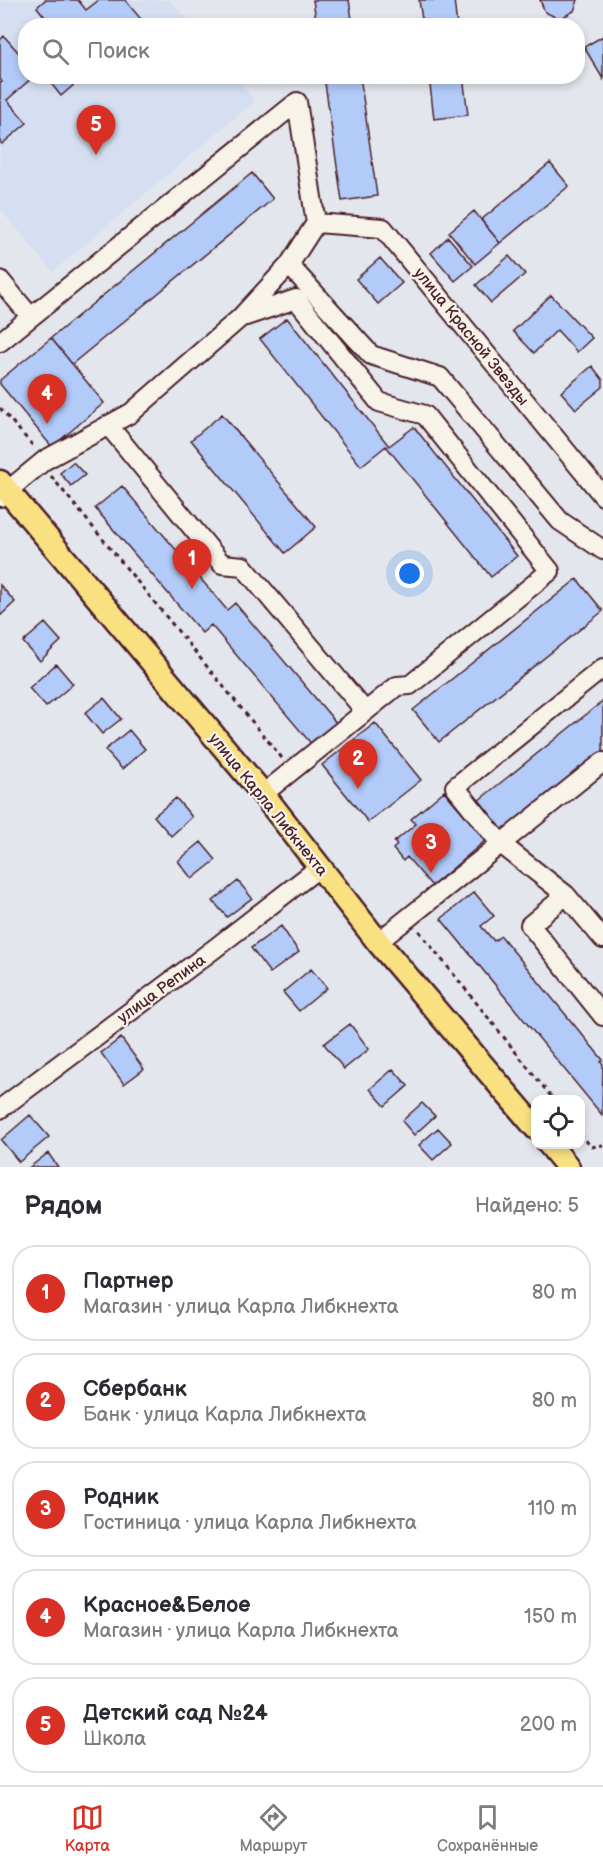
<!DOCTYPE html>
<html lang="ru">
<head>
<meta charset="utf-8">
<style>
  body { margin:0; font-family:"Balsamiq Sans",sans-serif; background:#f2f2f3; color:#2b2b33 }
  .controls { position:absolute; right:18px; bottom:18px; display:grid; overflow:hidden; border-radius:12px; box-shadow:0 3px 9px #0003 }
  .controls button { width:54px; height:54px; display:grid; place-items:center; padding:0; border:0; border-bottom:2px solid #e1e1e2; background:#fff; color:#2b2b33; font:30px sans-serif }
  .you { position:absolute; left:410px; top:574px; width:21px; height:21px; margin:-15px; border:4px solid #fff; border-radius:50%; background:#1a73e8; box-shadow:0 0 0 9px #1a73e833 }
  .badge { display:grid; place-items:center; width:39px; height:39px; border-radius:50%; background:#d93025; color:#fff; font-size:20px; font-weight:700 }
  .pin { position:absolute; translate:-50% -50px; filter:drop-shadow(0 2px 3px #0008) }
  .pin::after { content:''; position:absolute; top:32px; width:21px; height:18px; background:inherit; clip-path:polygon(0 0,100% 0,50% 100%) }
  .list { margin:0; padding:0; list-style:none }
  h2 { display:flex; justify-content:space-between; align-items:center; height:78px; margin:0; padding:0 24px; font-size:26px }
  h2 small { font-size:20px; font-weight:400; color:#7c7c81 }
  .list li { display:grid; grid-template-columns:39px 1fr auto; gap:18px; align-items:center; box-sizing:border-box; height:96px; margin:0 12px 12px; padding:0 12px; border:2px solid #e1e1e2; border-radius:24px }
  .list b { display:block; font-size:22px; white-space:nowrap }
  .list p { margin:0; font-size:20px; white-space:nowrap; color:#7c7c81 }
  .list em { font-size:20px; font-style:normal; color:#7c7c81 }
  .icon { flex:none; width:33px; height:33px; fill:none; stroke:currentColor; stroke-width:2; stroke-linecap:round; stroke-linejoin:round }
  .map { position:relative; flex:none; width:603px; height:1167px; overflow:hidden }
  .search { position:absolute; background:#fff; box-shadow:0 3px 9px #0003; left:18px; right:18px; top:18px; height:66px; display:flex; align-items:center; gap:15px; box-sizing:border-box; padding:0 21px; border-radius:24px; color:#7c7c81; font-size:22px }
  .sheet { height:618px; background:#fff }
  nav { display:flex; justify-content:space-around; align-items:center; box-sizing:border-box; height:84px; border-top:2px solid #e1e1e2; background:#fff; font-size:16px; color:#7c7c81 }
  nav a { display:grid; justify-items:center; gap:3px }
  nav .on { color:#d93025 }
  .map>svg:first-child { display:block }
</style>
</head>
<body>
<div class="map">
<svg width="603" height="1167" viewBox="0 0 603 1167">
  <rect width="100%" height="100%" fill="#e3e7ed"/>
  <filter id="ink" filterUnits="userSpaceOnUse"><feTurbulence type="fractalNoise" baseFrequency=".0167" numOctaves="2"/><feDisplacementMap in="SourceGraphic" scale="12" xChannelSelector="R" yChannelSelector="G"/><feConvolveMatrix kernelMatrix="1 2 1 2 8 2 1 2 1" color-interpolation-filters="sRGB"/></filter>
  <g filter="url(#ink)">
    <!-- built -->
    <path fill="#d5dff1" d="M0 0H170L192 25 26 26V76L235 77 255 101 53 272 0 209Z"/>
    <!-- building -->
    <path fill="#b3cbf9" stroke="#4a1f2b" stroke-width="1.5" d="M45 0H78L86 10 99 0H125L145 24 102 26 99 22 94 26H52L37 7Z
      M313 0H349L353 26H317Z
      M419 0H454L457 26H423Z
      M540 0H578L574 11 563 17 557 18 545 12Z
      M4 36 26 61V76H34L7 100 27 123 2 144 0 142V83L2 82 0 79V40Z
      M603 36V79L584 47Z
      M45 76H84L61 96Z
      M324 76H360L377 196 342 201Z
      M429 76H463L468 115 434 119Z
      M550 163 569 186 500 243 481 220Z
      M252 173 273 199 72 364 51 338Z
      M474 211 500 243 475 264 449 232Z
      M448 237 473 266 455 281 431 253Z
      M509 256 525 274 491 303 476 285Z
      M380 258 402 283 378 304 356 279Z
      M551 295 592 338 577 352 557 330 534 353 513 331Z
      M287 318 389 446 414 427 517 556 491 577 386 446 361 466 260 339Z
      M51 338 104 403 52 447 0 384V380Z
      M592 366 603 380V387L576 409 561 392Z
      M222 414 316 527 285 553 191 440Z
      M73 462 85 475 71 486 60 473Z
      M122 486 227 610 235 603 344 732 319 753 211 625 202 633 95 508Z
      M577 579 603 611 439 742 413 710Z
      M0 585 15 602 0 616Z
      M45 623 61 641 40 661 23 642Z
      M56 664 73 684 46 707 29 688Z
      M104 698 121 719 102 734 85 713Z
      M603 701V753L504 832 479 800Z
      M375 723 421 780 368 822 322 765Z
      M129 730 145 749 122 769 105 750Z
      M444 791 486 840 432 886 407 857 403 861 393 849 397 845 394 842 416 824 411 819Z
      M176 798 192 817 171 836 154 816Z
      M201 842 216 860 192 879 178 861Z
      M238 881 252 898 227 917 213 901Z
      M474 892 494 916 481 926 494 941 501 936 603 1060 601 1062 603 1064 602 1115 441 919Z
      M281 926 299 952 270 973 251 948Z
      M311 969 327 988 299 1011 283 992Z
      M350 1024 369 1049 344 1069 324 1044Z
      M121 1038 144 1069 124 1084 101 1053Z
      M393 1069 408 1086 385 1106 370 1089Z
      M422 1103 435 1116 414 1135 402 1121Z
      M30 1115 49 1137 19 1162 1 1140Z
      M438 1128 452 1143 433 1160 419 1145Z
      M48 1153 58 1167H30Z"/>
    <g fill="none" stroke-linecap="round" stroke-linejoin="round">
      <defs>
        <path id="minor" d="M316 223 383 228 603 496
          M289 265 371 355 440 377 560 521 603 550
          M0 280 30 316
          M246 316 296 299 379 402 425 415 550 571 410 685 397 686 263 794
          M0 342 297 102 316 223 289 265 240 318 131 413 45 460 0 497
          M108 425 222 564 243 566 365 711
          M603 668 455 787 501 844 566 895 603 939
          M566 895 530 925 603 1016
          M378 942 603 762
          M0 1109 214 949 321 866"/>
        <path id="major" d="M0 482 263 794 378 942 536 1128
          M549 1144 568 1167"/>
      </defs>
      <!-- minor casing -->
      <use href="#minor" stroke="#4a1f2b" stroke-width="22"/>
      <!-- major casing -->
      <use href="#major" stroke="#4a1f2b" stroke-width="27"/>
      <!-- path -->
      <path stroke="#4a1f2b" stroke-width="3" stroke-dasharray="4.5 4.5" stroke-linecap="butt" d="M0 408 34 447
        M51 476 282 758
        M419 931 554 1100
        M580 1133 591 1147 603 1145"/>
      <!-- minor -->
      <use href="#minor" stroke="#f7f3e8" stroke-width="18"/>
      <!-- major -->
      <use href="#major" stroke="#f9e181" stroke-width="22"/>
    </g>
  </g>
  <g text-anchor="middle" stroke-width="4.5" stroke-linejoin="round" paint-order="stroke">
    <!-- street labels -->
    <g font-size="16" fill="#4a1f2b" stroke="#f7f3e8">
      <text transform="translate(472 336) rotate(51)" y="6">улица Красной Звезды</text>
      <text transform="translate(269 804) rotate(51)" y="6">улица Карла Либкнехта</text>
      <text transform="translate(161 988) rotate(-36)" y="6">улица Репина</text>
    </g>
  </g>
</svg>
<div class="controls">
<button><svg class="icon" aria-label="locate" viewBox="0 0 24 24"><circle cx="12" cy="12" r="6"/><path d="M12 2v4M12 18v4M2 12h4M18 12h4"/></svg></button>
</div>
<div class="you"></div>
<div class="pin badge" style="left:192px;top:589px">1</div>
<div class="pin badge" style="left:358px;top:789px">2</div>
<div class="pin badge" style="left:431px;top:873px">3</div>
<div class="pin badge" style="left:47px;top:424px">4</div>
<div class="pin badge" style="left:96px;top:155px">5</div>
<div class="search"><svg class="icon" aria-label="search" viewBox="0 0 24 24"><circle cx="10" cy="10" r="6"/><path d="M15 15l6 6"/></svg>Поиск</div>
</div>
<section class="sheet">
<h2>Рядом<small>Найдено: 5</small></h2>
<ul class="list">
<li><span class="badge">1</span><div><b>Партнер</b><p>Магазин · улица Карла Либкнехта</p></div><em>80 m</em></li>
<li><span class="badge">2</span><div><b>Сбербанк</b><p>Банк · улица Карла Либкнехта</p></div><em>80 m</em></li>
<li><span class="badge">3</span><div><b>Родник</b><p>Гостиница · улица Карла Либкнехта</p></div><em>110 m</em></li>
<li><span class="badge">4</span><div><b>Красное&amp;Белое</b><p>Магазин · улица Карла Либкнехта</p></div><em>150 m</em></li>
<li><span class="badge">5</span><div><b>Детский сад №24</b><p>Школа</p></div><em>200 m</em></li>
</ul>
</section>
<nav>
<a class="on"><svg class="icon" aria-label="map" viewBox="0 0 24 24"><path d="M3 6l6-2 6 2 6-2v14l-6 2-6-2-6 2zM9 4v14M15 6v14"/></svg>Карта</a>
<a><svg class="icon" aria-label="directions" viewBox="0 0 24 24"><path d="M12 3l9 9-9 9-9-9zM9 14v-3h6M13 9l2 2-2 2"/></svg>Маршрут</a>
<a><svg class="icon" aria-label="saved" viewBox="0 0 24 24"><path d="M7 4h10v16l-5-4-5 4z"/></svg>Сохранённые</a>
</nav>
</body>
</html>
